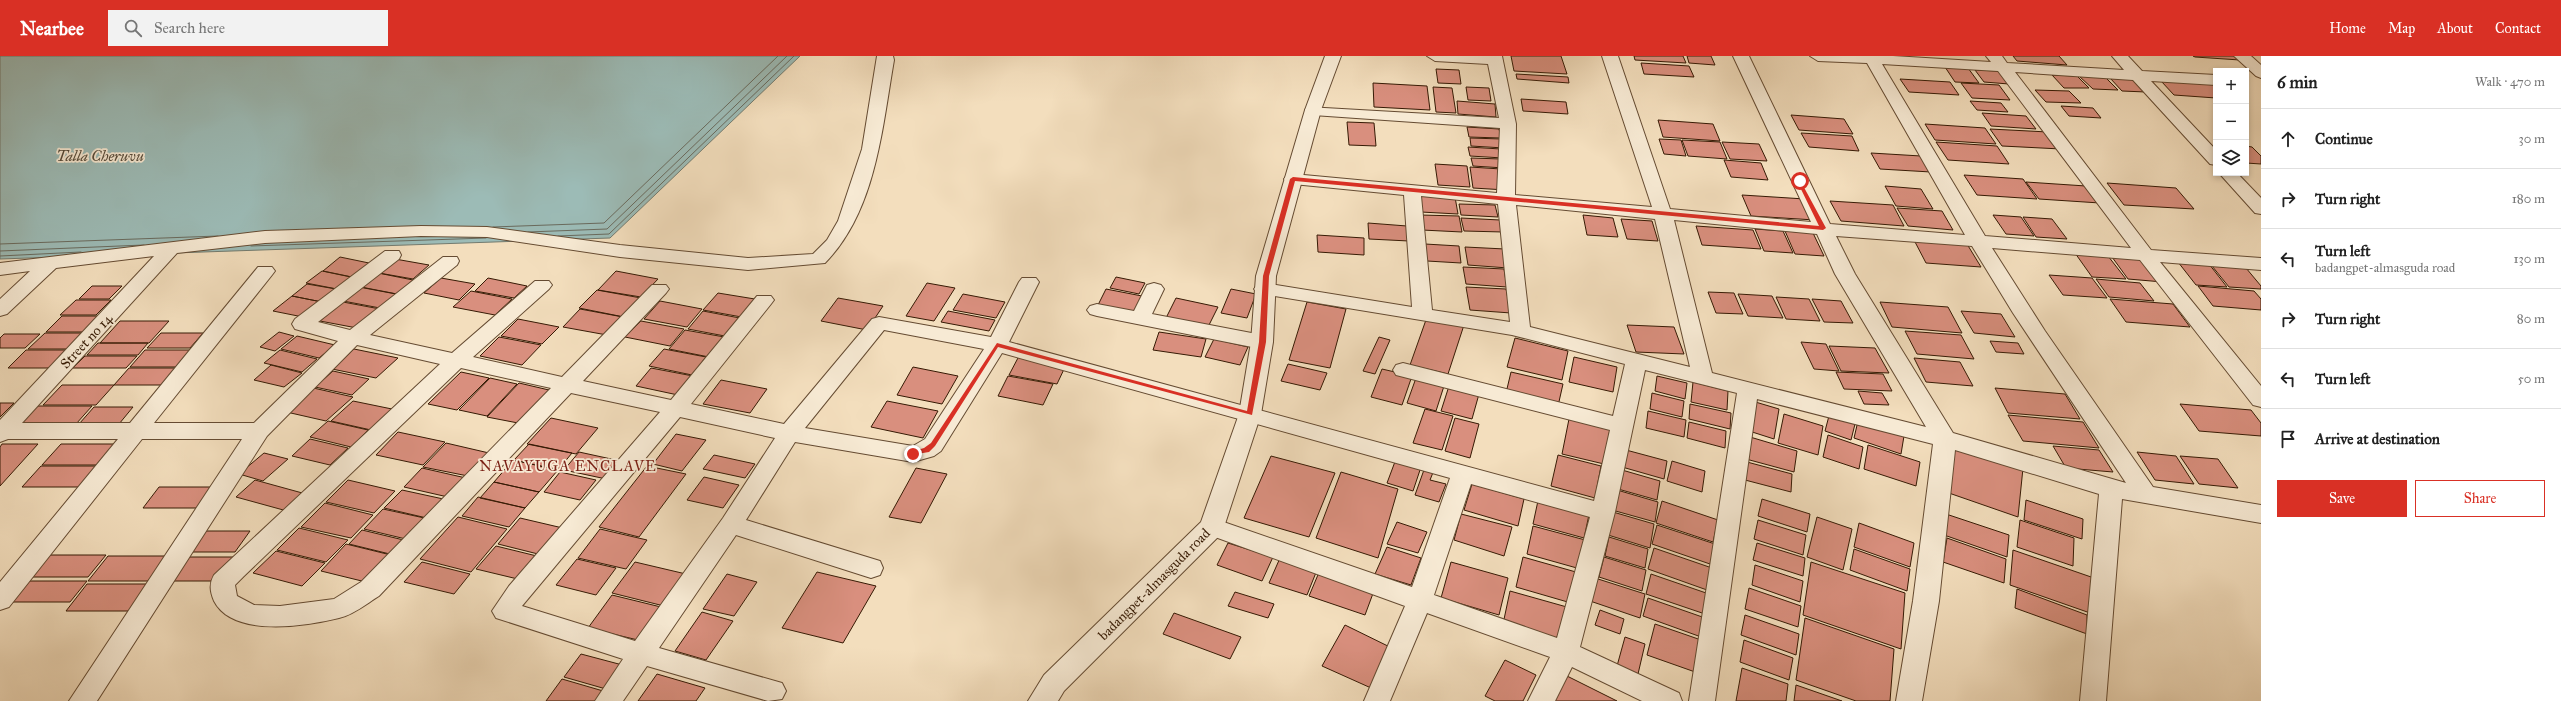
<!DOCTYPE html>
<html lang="en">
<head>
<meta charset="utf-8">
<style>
  body { margin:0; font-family:"IM FELL Great Primer",serif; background:#f2f2f2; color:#222 }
  .controls { position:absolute; right:12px; top:12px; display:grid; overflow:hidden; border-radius:0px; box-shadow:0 2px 6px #0003 }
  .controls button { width:36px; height:36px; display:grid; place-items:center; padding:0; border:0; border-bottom:1px solid #e0e0e0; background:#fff; color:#222; font:20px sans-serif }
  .stop { position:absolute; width:12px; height:12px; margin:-9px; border:3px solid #d93025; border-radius:50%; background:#fff }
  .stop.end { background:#d93025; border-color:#fff; box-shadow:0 1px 4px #0008 }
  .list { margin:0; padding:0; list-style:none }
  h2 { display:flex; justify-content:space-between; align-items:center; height:52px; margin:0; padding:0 16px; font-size:17px }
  h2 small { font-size:13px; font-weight:400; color:#767676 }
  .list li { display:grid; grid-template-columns:26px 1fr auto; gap:12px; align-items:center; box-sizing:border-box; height:60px; padding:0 16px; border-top:1px solid #e0e0e0 }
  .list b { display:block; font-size:15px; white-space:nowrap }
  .list p { margin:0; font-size:13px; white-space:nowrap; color:#767676 }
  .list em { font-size:13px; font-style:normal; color:#767676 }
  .actions { display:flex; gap:8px; padding:12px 16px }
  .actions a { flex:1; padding:9px 0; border:1px solid #d93025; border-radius:0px; text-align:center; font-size:14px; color:#d93025 }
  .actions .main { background:#d93025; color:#fff }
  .icon { flex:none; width:22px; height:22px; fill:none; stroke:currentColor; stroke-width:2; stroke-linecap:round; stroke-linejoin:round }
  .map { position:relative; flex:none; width:2261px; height:645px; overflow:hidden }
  header { display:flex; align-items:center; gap:24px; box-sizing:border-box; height:56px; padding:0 20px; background:#d93025; color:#fff }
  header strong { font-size:19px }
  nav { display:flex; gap:22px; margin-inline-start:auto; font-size:14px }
  .search { width:280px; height:36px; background:#f2f2f2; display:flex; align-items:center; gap:10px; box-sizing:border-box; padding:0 14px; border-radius:0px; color:#767676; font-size:15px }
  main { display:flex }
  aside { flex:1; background:#fff }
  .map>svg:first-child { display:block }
</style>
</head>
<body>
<header>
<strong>Nearbee</strong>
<div class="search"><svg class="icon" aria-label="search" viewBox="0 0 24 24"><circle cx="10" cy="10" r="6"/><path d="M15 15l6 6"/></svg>Search here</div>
<nav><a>Home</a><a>Map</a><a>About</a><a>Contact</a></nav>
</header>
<main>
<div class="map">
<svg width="2261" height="645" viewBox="0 0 2261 645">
  <rect width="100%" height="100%" fill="#f3debd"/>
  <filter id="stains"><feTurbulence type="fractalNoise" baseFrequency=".005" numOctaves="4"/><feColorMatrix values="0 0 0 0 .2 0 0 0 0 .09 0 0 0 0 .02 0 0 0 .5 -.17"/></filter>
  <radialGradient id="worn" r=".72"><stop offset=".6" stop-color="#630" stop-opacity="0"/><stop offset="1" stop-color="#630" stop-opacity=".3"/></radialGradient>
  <!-- water -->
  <path fill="#9cbbb6" stroke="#737b6f" d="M0 0H800L610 182 0 203Z"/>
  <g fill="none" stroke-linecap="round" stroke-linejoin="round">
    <!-- shore -->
    <path stroke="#696a5d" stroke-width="1" d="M493 171 604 167 778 0
      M528 176 607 173 787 0
      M558 180 609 178 794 0
      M0 188 218 180
      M251 190 486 182
      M0 195 144 189
      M0 200 81 196"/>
  </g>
  <!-- building -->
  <path fill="#d98f7e" stroke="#361a04" d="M1511 0H1561L1567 18 1514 15Z
    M1634 0H1683L1686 7 1635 4Z
    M1687 0H1711L1715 9 1689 7Z
    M2013 0H2059L2067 9 2017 5Z
    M2193 0H2236L2240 4 2195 1Z
    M1641 7 1689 10 1694 21 1644 18Z
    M1945 11 1968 12 1979 27 1955 26Z
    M1436 13 1459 14 1461 28 1438 27Z
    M1975 14 1999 15 2009 28 1984 26Z
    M1516 18 1568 21 1569 27 1517 23Z
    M2052 19 2077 20 2089 32H2064Z
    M2079 20 2105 21 2118 34 2093 33Z
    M2110 22 2133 23 2146 36 2122 35Z
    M1900 23 1950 26 1959 39 1909 36Z
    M2161 25 2212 28 2216 32V42L2174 39Z
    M1373 27 1427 30 1430 54 1374 51Z
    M1961 27 1999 29 2010 44 1972 42Z
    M1433 31 1452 32 1456 57 1436 56Z
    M1466 31 1489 32 1491 45 1468 44Z
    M2035 34 2069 35 2081 47 2046 46Z
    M1521 43 1566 46 1568 58 1523 55Z
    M1457 45 1495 48 1496 61 1458 58Z
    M1970 45 2001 47 2008 56 1977 54Z
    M2061 50 2093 52 2101 62 2069 60Z
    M1982 57 2026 60 2036 73 1991 70Z
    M1791 59 1844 63 1853 78 1799 74Z
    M1658 64 1713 68 1720 85 1663 81Z
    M1347 66 1374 67 1376 90 1349 89Z
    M1925 68 1985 72 1996 88 1935 84Z
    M1467 71 1499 73 1501 82 1469 81Z
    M1990 73 2048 76 2061 93 2002 90Z
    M1801 77 1852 80 1859 95 1809 91Z
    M1470 82 1502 83 1504 92 1471 90Z
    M1659 83 1681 84 1686 100 1664 98Z
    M1682 84 1720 86 1727 103 1688 100Z
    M1722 86 1759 88 1767 105 1730 103Z
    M1936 86 1997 90 2009 108 1948 104Z
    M2246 90 2252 91 2261 100V108L2246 107Z
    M1468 91 1501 93 1503 102 1470 100Z
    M1871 97 1921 100 1931 116 1880 113Z
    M1471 102 1502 103 1504 112 1473 110Z
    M1724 104 1761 107 1768 124 1731 121Z
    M1435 108 1467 110 1470 131 1438 129Z
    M1470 111 1501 113 1506 134 1473 132Z
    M1964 119 2023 123 2037 143 1977 139Z
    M2026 126 2086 130 2100 147 2039 143Z
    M2107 127 2176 132 2194 153 2124 149Z
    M1885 130 1921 133 1933 153 1896 150Z
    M1418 139 1455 141 1458 158 1421 156Z
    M1742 139 1805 143 1815 164 1751 160Z
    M1830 145 1893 149 1904 170 1841 165Z
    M1459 148 1495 149 1498 161 1461 159Z
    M1897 152 1942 155 1953 174 1908 170Z
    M1420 159 1459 160 1462 176 1422 174Z
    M1583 159 1613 162 1618 181 1587 179Z
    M1993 159 2021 161 2034 180 2006 178Z
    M2023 161 2052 163 2067 183 2036 181Z
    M1461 162 1500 164 1503 176 1464 175Z
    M1621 163 1652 165 1658 185 1627 183Z
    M1368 167 1407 170 1409 185 1369 183Z
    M1696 170 1753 174 1761 193 1702 189Z
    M1755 173 1783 175 1793 197 1764 195Z
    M1785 175 1813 177 1824 200 1795 198Z
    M1317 179 1364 182V199L1318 196Z
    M1914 184 1967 188 1981 211 1926 207Z
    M1425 188 1459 190 1461 207 1427 205Z
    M1465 191 1505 193 1508 212 1468 209Z
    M2075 197 2108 200 2126 223 2092 221Z
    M340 201 369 207 352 221 323 215Z
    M2112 201 2146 204 2163 226 2128 223Z
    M395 203 429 209 413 223 379 217Z
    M2178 206 2209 208 2227 231 2196 229Z
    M2212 210 2246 212 2261 230V233L2229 231Z
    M1463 211 1504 213 1507 231 1466 228Z
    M322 215 351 221 337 233 306 227Z
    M616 215 658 223 641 241 598 234Z
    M378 217 413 224 397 238 361 231Z
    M2049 219 2092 222 2107 242 2063 239Z
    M1116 221 1145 227 1139 238 1110 232Z
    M441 222 475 228 459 244 424 237Z
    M488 222 527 230 514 242 475 235Z
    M2096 223 2140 227 2154 245 2109 241Z
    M927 227 955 232 934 265 906 260Z
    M307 228 336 233 322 246 292 240Z
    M92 230H122L109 243H79Z
    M2198 230 2254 235 2261 243V254L2213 250Z
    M359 231 396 238 380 252 343 245Z
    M1466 231 1506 233 1511 257 1470 254Z
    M1106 233 1142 240 1133 258 1097 251Z
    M1231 233 1256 238 1247 262 1221 257Z
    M597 234 641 242 624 261 579 252Z
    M471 235 512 243 495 259 453 251Z
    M1708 236 1734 237 1743 258 1716 257Z
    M718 237 761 244 747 262 703 254Z
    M963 238 1005 246 996 262 953 254Z
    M1738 238 1772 240 1783 262 1748 260Z
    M292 240 322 246 303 261 273 255Z
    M1776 241 1809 243 1820 265 1786 263Z
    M838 242 883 250 867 274 821 265Z
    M1176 242 1218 251 1208 271 1166 262Z
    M1812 243 1841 245 1853 267 1824 266Z
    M2110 243 2173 248 2190 271 2126 266Z
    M76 244H111L96 259H60Z
    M660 245 702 253 687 271 644 263Z
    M343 246 380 253 357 272 320 265Z
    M1307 246 1346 253 1330 312 1289 304Z
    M1880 246 1948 251 1962 277 1892 271Z
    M580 253 623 261 607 279 563 271Z
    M703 255 745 263 730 281 688 273Z
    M948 255 995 264 989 275 941 266Z
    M1961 255 2001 258 2015 281 1974 277Z
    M62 260H101L85 276H46Z
    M1427 261 1464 269 1448 318 1410 309Z
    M518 263 559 271 542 288 501 280Z
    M120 265H169L149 287H100Z
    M641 265 684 273 670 290 625 281Z
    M1627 269 1674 271 1684 298 1636 296Z
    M685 274 730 282 714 302 669 293Z
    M1905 275 1961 279 1974 303 1917 298Z
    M279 276 294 280 275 295 260 291Z
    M1159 276 1206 283 1201 301 1153 294Z
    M45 277H83L68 293H28Z
    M161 277H203L190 292H147Z
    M4 278H40L25 292H0V282Z
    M297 280 335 289 319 302 281 293Z
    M499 281 541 289 522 309 480 300Z
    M1379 281 1390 284 1375 318 1363 315Z
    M1515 282 1568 295 1562 324 1507 311Z
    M1214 283 1248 291 1240 309 1205 301Z
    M1990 285 2018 287 2024 298 1996 296Z
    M1801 286 1826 288 1839 315 1814 313Z
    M98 287H148L138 299H87Z
    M1829 290 1875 292 1889 317 1841 315Z
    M354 293 398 302 376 322 332 313Z
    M664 293 706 301 692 319 649 310Z
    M26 294H67L49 312H8Z
    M145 294H191L176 311H130Z
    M280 294 317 303 302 316 264 307Z
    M85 300H137L126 312H73Z
    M1019 300 1066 309 1057 328 1009 319Z
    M1574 301 1617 311 1613 336 1569 326Z
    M1914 302 1960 306 1973 330 1926 326Z
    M1288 308 1327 317 1320 334 1281 325Z
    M271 309 302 317 284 331 254 324Z
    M913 311 958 320 942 348 897 339Z
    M129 312H178L163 329H114Z
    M651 312 693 320 678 339 636 330Z
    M1382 313 1412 320 1402 349 1371 341Z
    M333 315 369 323 352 339 315 331Z
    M461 316 489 322 457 354 428 348Z
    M1511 316 1563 328 1558 350 1506 337Z
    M1836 316 1883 318 1892 335 1844 333Z
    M1008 320 1053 328 1043 349 998 340Z
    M1657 320 1687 327 1685 343 1655 335Z
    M490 322 517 328 487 360 459 354Z
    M1416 322 1444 330 1436 355 1407 347Z
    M721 324 767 333 750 357 703 348Z
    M1693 326 1728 335 1727 354 1691 346Z
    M519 327 549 334 518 367 487 361Z
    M62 329H114L96 349H43Z
    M1449 330 1479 338 1472 363 1441 355Z
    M309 331 353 341 326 365 282 355Z
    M1995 332 2065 338 2080 363 2008 357Z
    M1858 335 1882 337 1889 349 1864 348Z
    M1652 337 1684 345 1682 361 1650 353Z
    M353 345 392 353 371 374 331 365Z
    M887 345 938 355 923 382 871 371Z
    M1752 345 1779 353 1774 383 1746 374Z
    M0 347H14L0 361Z
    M1690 348 1731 357 1730 373 1689 363Z
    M2180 348 2251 354 2261 367V380L2199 375Z
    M36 350H92L76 368H19Z
    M94 351H133L119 368H79Z
    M1425 353 1453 360 1442 394 1413 387Z
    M1648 355 1686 364 1684 381 1646 372Z
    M1830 356 1856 364 1851 384 1825 375Z
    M1784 358 1823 370 1818 399 1778 387Z
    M2008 359 2083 366 2099 392 2023 385Z
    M551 362 598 372 576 398 527 388Z
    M1455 362 1479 368 1470 402 1445 395Z
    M1569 363 1610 373 1604 408 1562 398Z
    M328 365 368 374 351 391 310 381Z
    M1858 365 1904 380 1901 398 1854 382Z
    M1689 366 1726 375 1725 392 1687 382Z
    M398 376 445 386 423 409 376 399Z
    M676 378 706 384 682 415 653 408Z
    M1828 379 1863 391 1859 413 1823 401Z
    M1750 381 1797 395 1794 416 1746 403Z
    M310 383 348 392 330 409 292 400Z
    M446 387 489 397 468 420 423 411Z
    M2 388H38L0 430V391Z
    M61 388H118L100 409H42Z
    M529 388 572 397 558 414 514 404Z
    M1868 389 1920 406 1916 430 1864 413Z
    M1953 389 2023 412 2018 461 1946 436Z
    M2053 390 2099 394 2113 416 2066 412Z
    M1626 394 1667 405 1664 423 1622 411Z
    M579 396 625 406 611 424 564 414Z
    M2137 396 2176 400 2194 428 2155 424Z
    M264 397 288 403 263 425 239 418Z
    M714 399 755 408 745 422 703 413Z
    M1558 399 1601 410 1595 442 1551 430Z
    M1271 400 1335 417 1309 481 1244 462Z
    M2180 400 2218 403 2238 432 2199 428Z
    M1396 403 1421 411 1413 435 1387 427Z
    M513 404 558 414 539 436 494 426Z
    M1672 405 1705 415 1702 436 1667 425Z
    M1747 406 1792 418 1791 436 1745 424Z
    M41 410H99L81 431H22Z
    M647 410 686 418 639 481 599 471Z
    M1425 411 1434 414 1430 424 1446 428 1439 446 1415 439Z
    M422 412 466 422 448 441 404 431Z
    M916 412 947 418 921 467 889 461Z
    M1622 414 1660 425 1657 444 1618 433Z
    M560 416 596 424 580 444 544 436Z
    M1341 416 1398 433 1378 502 1316 482Z
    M704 421 739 429 723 452 687 444Z
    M255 424 306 438 287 455 236 441Z
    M348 424 395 435 374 457 326 446Z
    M494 426 539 436 525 452 480 442Z
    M1472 428 1524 443 1518 470 1464 454Z
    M159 431H214L198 452H143Z
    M402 434 448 444 431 463 384 452Z
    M1617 434 1658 446 1655 466 1612 454Z
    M1539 440 1590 454 1584 482 1533 468Z
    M478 441 525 452 509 471 462 460Z
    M1762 443 1810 458 1807 476 1758 460Z
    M2026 444 2083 463 2082 483 2024 464Z
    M1662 445 1718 464 1713 486 1656 467Z
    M325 447 373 459 351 482 301 471Z
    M383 453 429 463 410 484 364 473Z
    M1613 456 1654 468 1650 492 1608 479Z
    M1461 458 1512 471 1504 500 1454 484Z
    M1946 458 2009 479 2007 501 1944 479Z
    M458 461 507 473 471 516 420 503Z
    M1817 461 1852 473 1843 514 1807 501Z
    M520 462 567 473 546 500 498 488Z
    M1758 464 1806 479 1803 499 1754 483Z
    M2020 464 2074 482 2073 510 2017 491Z
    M1397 466 1427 476 1418 497 1387 488Z
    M1859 467 1914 487 1910 511 1854 491Z
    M1657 469 1715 488 1710 508 1652 488Z
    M1533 470 1589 485 1584 514 1527 498Z
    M299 472 348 484 326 506 277 494Z
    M600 473 647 484 626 513 578 502Z
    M362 474 412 486 398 500 349 488Z
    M201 475H250L235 496H185Z
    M1609 481 1648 493 1645 512 1605 500Z
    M1947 482 2006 503 2004 527 1943 506Z
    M1228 487 1273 501 1262 525 1217 509Z
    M1757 487 1805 502 1803 520 1753 504Z
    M346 488 395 500 370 527 321 515Z
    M496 490 545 502 526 525 476 513Z
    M1387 491 1421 502 1411 529 1375 518Z
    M1654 492 1712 512 1707 534 1648 513Z
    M1854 493 1910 513 1907 535 1850 514Z
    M2013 494 2094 522 2093 558 2010 529Z
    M276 495 325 507 302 530 253 517Z
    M46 499H106L88 521H28Z
    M108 500H167L148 525H88Z
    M183 501H233L216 525H166Z
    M1523 501 1583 518 1578 549 1516 531Z
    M1604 501 1646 514 1642 535 1599 521Z
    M1280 502 1317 514 1307 539 1269 527Z
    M577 503 616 512 596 539 556 529Z
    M422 506 470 518 454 538 404 526Z
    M635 506 686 518 664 550 612 537Z
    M1451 506 1508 522 1499 559 1441 542Z
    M1811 506 1905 537 1901 593 1803 559Z
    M1755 509 1803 525 1800 546 1752 529Z
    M1320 514 1375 532 1365 559 1309 540Z
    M817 516 876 530 843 587 782 572Z
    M727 518 757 526 734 560 703 553Z
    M1651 518 1709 538 1705 558 1646 538Z
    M1595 522 1645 538 1640 562 1590 545Z
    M26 525H87L70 546H8Z
    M87 528H149L130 555H66Z
    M1749 532 1801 550 1798 571 1745 553Z
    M2017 533 2087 559V578L2015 552Z
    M1510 535 1574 553 1568 587 1503 568Z
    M1235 536 1274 548 1268 562 1228 550Z
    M612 539 665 552 642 585 588 572Z
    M1648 542 1708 563 1704 582 1643 560Z
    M1600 554 1624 563 1620 578 1595 569Z
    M702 556 733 565 706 604 675 595Z
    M1174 557 1241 581 1230 603 1163 578Z
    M1745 559 1799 578 1796 599 1741 579Z
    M1805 562 1894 593 1890 645H1856L1796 624Z
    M1655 568 1704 585 1698 617 1647 599Z
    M1345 569 1398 595 1380 636 1322 610Z
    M1625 581 1645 588 1638 618 1617 610Z
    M1744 584 1793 602 1789 624 1740 606Z
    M581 598 630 611 613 635 564 621Z
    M1505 604 1536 619 1523 645H1495L1485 640Z
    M1742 612 1788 628 1786 645H1736Z
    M657 618 705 632 696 645H638Z
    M1567 620 1617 645H1554Z
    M562 623 610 637 604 645H546Z
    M1796 629 1842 645H1794Z"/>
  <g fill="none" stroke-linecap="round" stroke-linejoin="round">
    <defs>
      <path id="minor" d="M877 0H893L894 4C882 73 876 155 825 207L748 214 620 201 487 181 421 180 265 187 177 197 22 367H130L258 211H272L275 215 272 219 154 367H254L338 285 295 273 292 268 295 263 385 195H399L401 199 399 203 318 266 350 274 443 201H457L459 205 457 209 370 279 452 297 535 225H549L552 229 549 233 473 301 562 321 652 229H666L669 233 666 237 583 325 671 344 757 240H771L774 244 771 248 691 348 784 368 872 263 879 261 991 281 1019 226 1022 222H1036L1039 226 1009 286 1594 445 1610 374 1396 319 1393 314 1396 309 1403 307 1613 360 1625 308 1512 279 1257 237 1254 233 1257 229 1264 227 1412 251 1404 139 1293 128 1287 127 1284 123 1287 119 1293 118 1497 137 1500 72 1313 59 1307 57 1305 54 1307 51 1499 62 1488 8 1435 5 1427 0H1502L1516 68 1515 139 1652 151 1602 0H1618L1670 153 1811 166 1733 0H1749L1830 168 1965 179 1867 7 1818 5 1810 0H1893L1991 6 1986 0H2002L2007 7 2124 14 2112 0H2128L2142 15 2216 19V29L2151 25 2216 94V109L2210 108 2133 24 2015 16 2151 194 2261 202V214L2160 206 2261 330V351L2253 349 2140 204 1992 192 2045 275 2153 431 2261 449V467L2122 443 2106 645H2080L2099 438 1955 394 1939 545 1922 645H1896L1913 545 1933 388 1757 343 1715 645H1689L1737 337 1645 314 1615 456 1580 591 1679 637 1682 645H1642L1572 611 1555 645H1528L1550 601 1427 557 1390 645H1364L1405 550 1204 477 1200 471 1204 465 1212 462 1412 531 1450 422 1002 297 941 395 934 400 913 406 795 386 746 464 880 505 883 512 880 519 871 522 736 479 659 592 782 627 786 635 782 643 768 645 647 610 623 645H595L623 603 496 562 492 555 509 530 660 356 571 337 379 540C366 548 353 559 339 562 306 570 233 582 214 545 210 535 209 528 214 519L440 308 357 289 267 380 97 645H69L242 383H142L9 551 0 554V526L118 383H8L0 386V364L154 200 56 212 7 258 0 260V243L30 215 0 219V207L265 175 421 170 487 171 620 189 748 202 813 198 827 184 838 165 862 93ZM1882 8 1998 15 2131 192 1985 180ZM1421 140 1498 148 1510 266 1432 254ZM1516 149 1655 163 1690 311 1530 271ZM1674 164 1817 178 1835 218 1926 371 1712 317ZM1836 180 1972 190 2013 257 2126 427 1953 377 1855 218ZM884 274 984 293 925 383 913 390 805 372ZM461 312 551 332 361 526 334 543 280 550 254 549 237 540 235 529 244 520ZM680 361 775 382 723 462 635 585 522 550ZM1471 428 1590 461 1557 582 1434 539Z
        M2234 0H2251L2261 9V22L2256 20Z
        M2219 117H2237L2261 142V158L2255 157Z
        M1154 227 1161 229 1164 233 1152 258 1262 279 1269 281 1272 286 1269 291 1262 293 1097 260 1090 258 1087 254 1090 250 1097 248 1134 255 1147 229Z"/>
      <path id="tertiary" d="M1325 0H1341L1321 54 1276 220 1273 286 1261 358 1224 471 1221 478 1064 635 1058 645H1028L1044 619 1201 466 1239 358 1251 286 1256 220 1305 54Z"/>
    </defs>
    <!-- minor casing -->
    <use href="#minor" stroke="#654b32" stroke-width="2"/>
    <!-- tertiary casing -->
    <use href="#tertiary" stroke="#654b32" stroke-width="2"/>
    <!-- minor -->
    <use href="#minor" fill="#f7ead4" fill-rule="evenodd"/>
    <!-- tertiary -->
    <use href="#tertiary" fill="#f7ead4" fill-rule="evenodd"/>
  </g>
  <!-- route -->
  <path fill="#d93025" d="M1293 121 1819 170 1797 125 1800 124 1826 172 1823 174 1295 125 1269 220 1266 286 1252 359 998 291 935 390 929 396 911 399V396L924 392 931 387 997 287 1247 355 1259 286 1263 220 1290 123Z"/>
  <g text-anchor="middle" stroke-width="3.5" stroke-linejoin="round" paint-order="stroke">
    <!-- street labels -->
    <g font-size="14" fill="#361a04" stroke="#f7ead4">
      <text transform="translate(86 285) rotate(-47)" y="5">Street no 14</text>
      <text transform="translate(1154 528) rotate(-45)" y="5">badangpet-almasguda road</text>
    </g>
    <!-- water labels -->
    <g font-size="15" font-style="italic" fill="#554a39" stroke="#f7ead4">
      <text x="100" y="105">Talla Cheruvu</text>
    </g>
    <!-- neighbourhood labels -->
    <g font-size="15" letter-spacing="1" fill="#7a1f14" stroke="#f7ead4">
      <text x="568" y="415">NAVAYUGA ENCLAVE</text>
    </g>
  </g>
  <rect width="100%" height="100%" filter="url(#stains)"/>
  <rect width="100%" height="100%" fill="url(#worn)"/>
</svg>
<div class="controls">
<button>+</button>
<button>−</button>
<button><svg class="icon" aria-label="layers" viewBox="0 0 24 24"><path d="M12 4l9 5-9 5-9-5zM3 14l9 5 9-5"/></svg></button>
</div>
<div class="stop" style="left:1800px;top:125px"></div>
<div class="stop end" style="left:913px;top:398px"></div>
</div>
<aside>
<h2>6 min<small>Walk · 470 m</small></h2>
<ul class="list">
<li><svg class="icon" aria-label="ahead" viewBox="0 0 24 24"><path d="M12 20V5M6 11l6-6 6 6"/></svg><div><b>Continue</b></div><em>30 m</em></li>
<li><svg class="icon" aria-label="right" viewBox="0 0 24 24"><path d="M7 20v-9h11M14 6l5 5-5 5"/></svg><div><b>Turn right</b></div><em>180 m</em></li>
<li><svg class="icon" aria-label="left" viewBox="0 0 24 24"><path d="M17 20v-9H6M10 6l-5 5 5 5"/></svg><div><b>Turn left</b><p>badangpet-almasguda road</p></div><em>130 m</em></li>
<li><svg class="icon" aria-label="right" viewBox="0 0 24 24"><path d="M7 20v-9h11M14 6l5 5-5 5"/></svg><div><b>Turn right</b></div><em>80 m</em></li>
<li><svg class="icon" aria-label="left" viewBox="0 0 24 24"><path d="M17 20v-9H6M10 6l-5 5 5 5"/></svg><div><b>Turn left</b></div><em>50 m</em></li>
<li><svg class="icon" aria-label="arrive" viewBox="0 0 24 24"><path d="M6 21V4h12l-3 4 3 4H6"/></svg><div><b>Arrive at destination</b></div></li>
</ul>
<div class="actions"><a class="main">Save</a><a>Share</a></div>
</aside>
</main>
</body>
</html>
